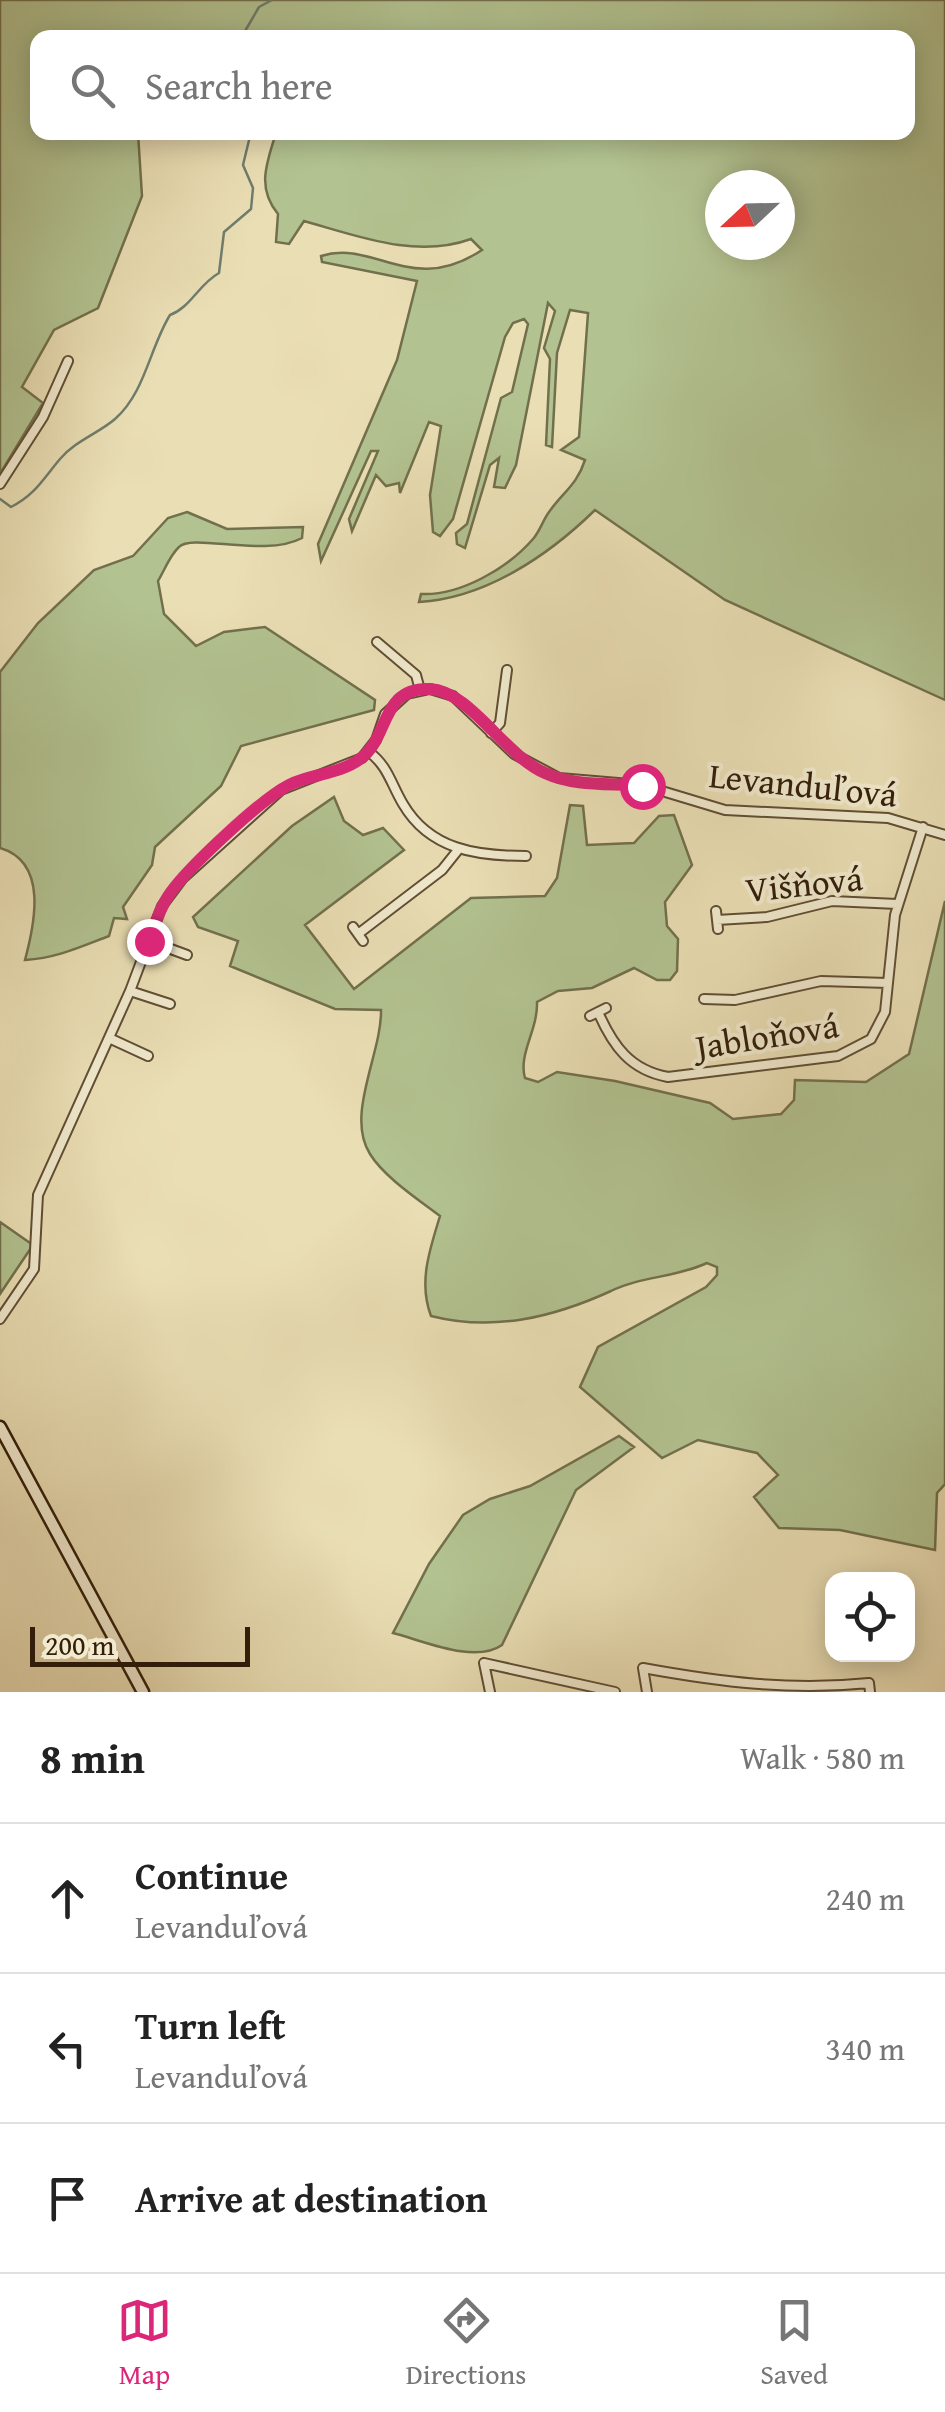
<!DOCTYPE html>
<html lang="en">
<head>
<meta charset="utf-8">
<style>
  body { margin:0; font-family:"Gentium Book Plus",serif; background:#f6f6f6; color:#222 }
  .controls { position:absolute; right:30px; bottom:30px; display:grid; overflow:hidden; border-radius:20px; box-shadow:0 5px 25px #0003 }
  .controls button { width:90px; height:90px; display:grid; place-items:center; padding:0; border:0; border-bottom:2px solid #e0e0e0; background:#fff; color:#222; font:50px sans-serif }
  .compass { position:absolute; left:705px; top:170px; width:90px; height:90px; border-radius:50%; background:#fff; box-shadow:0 5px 25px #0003; rotate:248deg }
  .scale { position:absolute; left:30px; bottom:25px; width:220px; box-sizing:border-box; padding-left:10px; border:5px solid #321e09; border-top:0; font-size:28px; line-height:35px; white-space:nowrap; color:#321e09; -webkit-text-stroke:8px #f1eace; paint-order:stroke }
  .stop { position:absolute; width:30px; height:30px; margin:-22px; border:8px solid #db2777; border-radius:50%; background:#fff }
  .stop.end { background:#db2777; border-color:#fff; box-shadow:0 2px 10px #0008 }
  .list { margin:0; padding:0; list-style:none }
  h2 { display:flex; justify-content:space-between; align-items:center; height:130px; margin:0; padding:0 40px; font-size:42px }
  h2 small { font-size:32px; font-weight:400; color:#767676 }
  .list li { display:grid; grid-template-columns:65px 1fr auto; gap:30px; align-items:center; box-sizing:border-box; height:150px; padding:0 40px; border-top:2px solid #e0e0e0 }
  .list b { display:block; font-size:38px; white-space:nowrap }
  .list p { margin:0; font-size:32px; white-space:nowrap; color:#767676 }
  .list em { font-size:32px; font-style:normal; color:#767676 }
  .icon { flex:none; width:55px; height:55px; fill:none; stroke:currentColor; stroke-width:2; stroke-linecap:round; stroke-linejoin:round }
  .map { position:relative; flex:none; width:945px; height:1692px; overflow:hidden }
  .search { position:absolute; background:#fff; box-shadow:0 5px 25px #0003; left:30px; right:30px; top:30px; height:110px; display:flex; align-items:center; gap:25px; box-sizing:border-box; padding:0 35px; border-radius:20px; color:#767676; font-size:38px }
  .sheet { height:580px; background:#fff }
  nav { display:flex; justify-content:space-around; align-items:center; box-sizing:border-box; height:140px; border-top:2px solid #e0e0e0; background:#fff; font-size:28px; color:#767676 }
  nav a { display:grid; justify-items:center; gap:5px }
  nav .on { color:#db2777 }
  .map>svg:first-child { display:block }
</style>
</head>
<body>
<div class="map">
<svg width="945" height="1692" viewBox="0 0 945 1692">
  <rect width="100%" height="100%" fill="#eadeb4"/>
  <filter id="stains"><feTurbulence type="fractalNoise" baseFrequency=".002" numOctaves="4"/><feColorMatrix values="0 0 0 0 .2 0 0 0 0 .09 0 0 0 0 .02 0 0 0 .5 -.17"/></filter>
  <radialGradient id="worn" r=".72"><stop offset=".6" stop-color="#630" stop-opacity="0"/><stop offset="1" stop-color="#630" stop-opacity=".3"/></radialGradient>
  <!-- green -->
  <path fill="#b2c290" stroke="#72704c" stroke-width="2.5" fill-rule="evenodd" d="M0 0H945V700L725 600 595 510C549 555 486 598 419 602L421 594C459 596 507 569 533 539 540 531 543 520 549 512 563 492 577 485 585 460L561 450 579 437 588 313 570 310 557 353 552 447 546 445 550 359 544 348 555 311 548 303 516 465 505 488 494 487 499 458 490 465 465 548 457 544 456 533 467 524 501 398 512 392 528 324 524 319 513 323 505 337 453 519 440 536 433 532 430 495 441 426 429 422 400 493 399 483 386 486 376 475 352 531 349 519 378 451H371L321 561 318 544 397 360 417 281 322 262 321 256C375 239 411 297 482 250L471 239C416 259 358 236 304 221L289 244 276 242 278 214C256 188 267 162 276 133L908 132V38H38V132L138 133 142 196 98 308 54 330 22 387 43 403 0 474ZM720 185H780V245H720Z
    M187 512 227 529 303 527 302 538C265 558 192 533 179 547 170 555 164 571 158 581L164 614 196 646 224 632 265 627 375 700 374 710 241 746 221 786 155 847 152 865 123 907 127 919 114 918 109 936C80 947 57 958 25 960 35 923 48 862 0 848V672L38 623 94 570 133 556 168 518Z
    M334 797 344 821 363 835 383 828 404 850 305 925 354 989 471 898 545 896 557 878 570 805 583 806 587 845 634 843 659 816 674 815 692 865 665 902 667 926 678 939 677 971 670 980H657L634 968 592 988 558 991 537 1002C538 1030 518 1054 525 1078L538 1082 557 1072 615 1081 710 1103 733 1119 781 1114 794 1100 795 1080 866 1082 909 1054 945 901V1484L937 1493 935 1550 840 1530 779 1528 754 1497 778 1475 757 1453 698 1440 662 1458 580 1387 598 1347 706 1287 717 1275V1267L707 1263C675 1278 641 1276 611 1291 554 1317 494 1332 431 1316 418 1282 430 1249 440 1216 419 1200 384 1177 370 1154 345 1115 382 1053 381 1010L335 1009 230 966 238 941 198 927 193 917 292 826Z
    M0 1222 33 1245 0 1294Z
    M619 1436 634 1447 576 1490 502 1645C475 1664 424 1641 393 1633L429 1564 463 1515 490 1499 530 1486Z"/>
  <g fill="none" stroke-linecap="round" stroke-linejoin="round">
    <!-- stream -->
    <path stroke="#6f7d6b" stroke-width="2.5" d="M241 38 259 7 272 0
      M0 499 11 507C35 495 43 479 60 459 75 441 99 433 115 419 145 393 150 347 170 315 190 308 199 284 219 273L224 232 251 209 253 188 243 165 251 132"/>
    <defs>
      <path id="street" d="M0 484 43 417 68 361
        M377 642 416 675 420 690
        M491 733 500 723 507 670
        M369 752C388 766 391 784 403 804 430 850 477 856 526 856
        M716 911 718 929
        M717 920 767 917 832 901 897 904
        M353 927 363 941
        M358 934 442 870 458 850
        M149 941 187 955
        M130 991 170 1004
        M704 999 735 1000 821 981 888 983
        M598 1012C613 1046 630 1070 668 1077L838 1056 871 1039 885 1012 895 915 923 827
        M590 1016 606 1008
        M109 1038 148 1056
        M0 1319 34 1269 38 1195 130 991 162 906 183 878 281 790 362 758 376 740 385 714 407 694 430 689 453 696 514 754 559 778 642 785 725 810 888 818 945 835
        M490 1692 484 1663 615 1692
        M647 1692 643 1668C720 1682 791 1691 869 1683L870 1692"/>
      <path id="secondary" d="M0 1427 143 1692"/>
    </defs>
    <!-- street casing -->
    <use href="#street" stroke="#604e34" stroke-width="12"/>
    <!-- secondary casing -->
    <use href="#secondary" stroke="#321e09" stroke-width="15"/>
    <!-- street -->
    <use href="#street" stroke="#f1eace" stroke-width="8"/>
    <!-- secondary -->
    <use href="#secondary" stroke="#f1eace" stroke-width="10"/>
  </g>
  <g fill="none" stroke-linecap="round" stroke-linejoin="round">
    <!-- route -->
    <path stroke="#db2777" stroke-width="12" d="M149 941C155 924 160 907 171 892 190 866 260 800 289 785 311 774 340 774 360 759 390 738 380 687 430 689 470 691 505 756 545 773 576 787 609 783 642 786"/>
  </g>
  <g text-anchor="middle" stroke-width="8" stroke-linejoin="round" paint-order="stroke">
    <!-- street labels -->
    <g font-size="35" fill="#321e09" stroke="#f1eace">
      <text transform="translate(803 785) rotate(6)" y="12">Levanduľová</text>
      <text transform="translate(804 884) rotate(-6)" y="12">Višňová</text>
      <text transform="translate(767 1036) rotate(-9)" y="12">Jabloňová</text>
    </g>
  </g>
  <rect width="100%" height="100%" filter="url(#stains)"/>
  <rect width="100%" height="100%" fill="url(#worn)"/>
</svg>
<div class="controls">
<button><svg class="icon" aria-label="locate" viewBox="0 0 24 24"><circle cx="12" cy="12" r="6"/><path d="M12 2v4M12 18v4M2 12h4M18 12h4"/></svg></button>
</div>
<svg class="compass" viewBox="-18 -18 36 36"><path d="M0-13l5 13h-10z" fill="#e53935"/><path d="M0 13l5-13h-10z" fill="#767676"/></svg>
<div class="scale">200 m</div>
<div class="stop" style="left:642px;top:786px"></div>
<div class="stop end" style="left:149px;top:941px"></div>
<div class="search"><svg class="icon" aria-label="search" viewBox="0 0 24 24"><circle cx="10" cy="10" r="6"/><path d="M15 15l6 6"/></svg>Search here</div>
</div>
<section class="sheet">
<h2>8 min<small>Walk · 580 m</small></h2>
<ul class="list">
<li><svg class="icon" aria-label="ahead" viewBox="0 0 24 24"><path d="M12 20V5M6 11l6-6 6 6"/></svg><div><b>Continue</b><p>Levanduľová</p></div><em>240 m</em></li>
<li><svg class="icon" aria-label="left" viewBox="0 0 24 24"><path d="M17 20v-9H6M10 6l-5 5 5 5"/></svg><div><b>Turn left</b><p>Levanduľová</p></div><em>340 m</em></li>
<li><svg class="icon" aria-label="arrive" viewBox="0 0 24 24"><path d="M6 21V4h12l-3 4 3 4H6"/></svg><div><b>Arrive at destination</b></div></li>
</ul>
</section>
<nav>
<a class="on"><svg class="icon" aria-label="map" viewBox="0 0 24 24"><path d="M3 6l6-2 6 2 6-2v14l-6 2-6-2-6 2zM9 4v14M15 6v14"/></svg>Map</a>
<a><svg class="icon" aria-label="directions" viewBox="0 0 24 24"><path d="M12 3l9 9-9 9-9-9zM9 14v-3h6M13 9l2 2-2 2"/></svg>Directions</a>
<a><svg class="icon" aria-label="saved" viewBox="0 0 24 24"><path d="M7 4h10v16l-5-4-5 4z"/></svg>Saved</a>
</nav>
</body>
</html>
